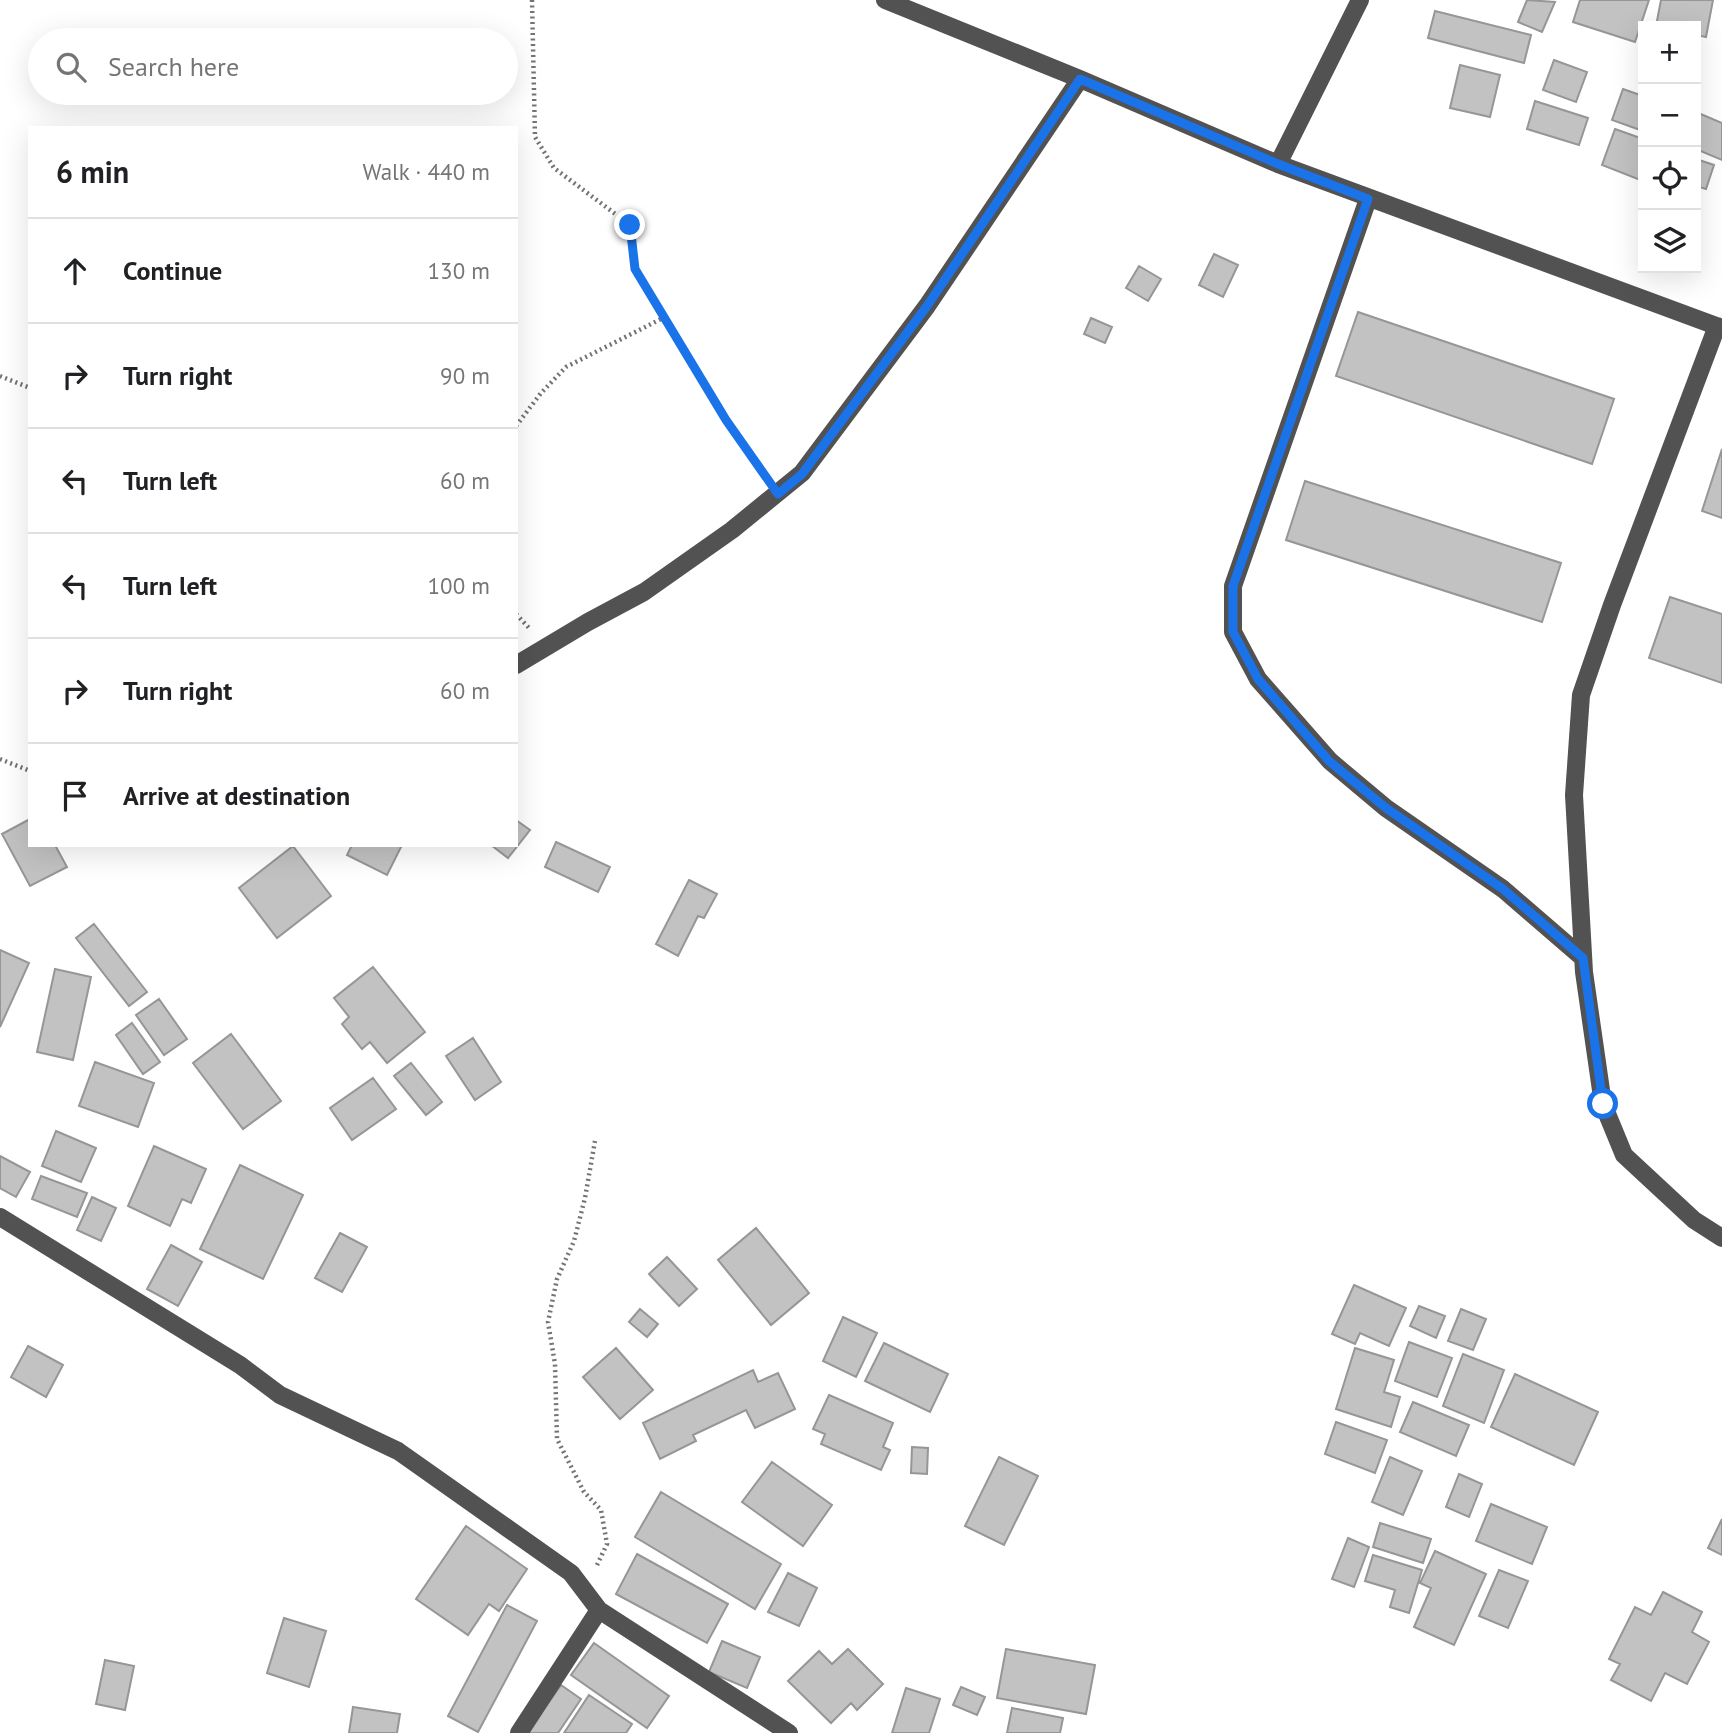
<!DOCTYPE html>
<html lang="en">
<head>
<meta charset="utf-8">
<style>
  body { margin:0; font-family:"PT Sans",sans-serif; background:#f6f6f6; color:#202124 }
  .controls { position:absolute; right:21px; top:21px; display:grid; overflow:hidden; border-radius:0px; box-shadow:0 7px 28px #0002 }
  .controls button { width:63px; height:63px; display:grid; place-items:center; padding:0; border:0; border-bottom:2px solid #e0e0e0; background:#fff; color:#202124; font:35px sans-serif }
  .stop { position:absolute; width:21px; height:21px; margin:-16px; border:5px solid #1a73e8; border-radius:50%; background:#fff }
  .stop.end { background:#1a73e8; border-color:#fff; box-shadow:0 2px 7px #0008 }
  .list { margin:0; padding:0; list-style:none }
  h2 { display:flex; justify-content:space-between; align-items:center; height:91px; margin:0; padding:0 28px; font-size:30px }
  h2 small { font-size:23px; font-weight:400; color:#757577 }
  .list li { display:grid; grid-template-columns:46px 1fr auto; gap:21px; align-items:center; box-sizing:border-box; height:105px; padding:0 28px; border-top:2px solid #e0e0e0 }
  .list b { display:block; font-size:26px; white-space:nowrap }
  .list em { font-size:23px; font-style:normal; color:#757577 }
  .icon { flex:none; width:38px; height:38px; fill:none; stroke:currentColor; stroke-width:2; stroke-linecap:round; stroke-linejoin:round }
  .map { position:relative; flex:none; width:1722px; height:1733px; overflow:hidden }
  .search { position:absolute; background:#fff; box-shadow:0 7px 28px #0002; left:28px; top:28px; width:490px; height:77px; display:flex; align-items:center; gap:18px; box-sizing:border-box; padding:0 24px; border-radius:38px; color:#757577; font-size:26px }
  .panel { position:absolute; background:#fff; box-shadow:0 7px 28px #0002; left:28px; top:126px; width:490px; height:721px; border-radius:0px }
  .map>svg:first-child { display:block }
</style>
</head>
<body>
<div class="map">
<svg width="1722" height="1733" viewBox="0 0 1722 1733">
  <rect width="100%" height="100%" fill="#fff"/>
  <!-- building -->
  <path fill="#c2c2c2" stroke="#969696" stroke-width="2" d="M1527 0 1555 2 1542 32 1518 22Z
    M1580 0H1649L1635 42 1573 22Z
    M1661 0H1713L1706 37 1696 35V26H1656Z
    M1435 11 1531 35 1524 63 1428 38Z
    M1554 60 1587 72 1576 102 1543 90Z
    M1460 65 1500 75 1490 117 1450 108Z
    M1623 89 1643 96V131L1612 120Z
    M1535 101 1588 118 1579 145 1527 129Z
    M1696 112 1722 123V160L1696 149Z
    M1615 129 1643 139V181L1602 165Z
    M1696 159 1714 165 1706 189 1696 186Z
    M1214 254 1238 265 1223 297 1199 285Z
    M1139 266 1161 279 1148 301 1126 288Z
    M1358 312 1614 399 1592 464 1336 376Z
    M1091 318 1112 327 1105 343 1084 334Z
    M1722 449V518L1702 511Z
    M1305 481 1561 563 1542 622 1286 540Z
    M1670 597 1722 614V683L1649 658Z
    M30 819V845H55L67 867 30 886 2 834Z
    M516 820 530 830 508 858 491 845H516Z
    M556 842 610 867 598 892 545 867Z
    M352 845H402L387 875 347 855Z
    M293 846 331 896 277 938 239 888Z
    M689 880 717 894 704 918 698 916 678 956 656 944Z
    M94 924 147 992 129 1006 76 938Z
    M0 950 29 963 0 1027Z
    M373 967 425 1032 387 1063 370 1042 362 1049 342 1024 349 1017 334 998Z
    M55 969 91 977 73 1060 37 1052Z
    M159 999 187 1039 164 1055 136 1015Z
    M132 1023 160 1062 143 1074 116 1035Z
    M231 1034 281 1101 243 1129 193 1063Z
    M473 1038 501 1082 475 1100 446 1056Z
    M95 1062 154 1083 138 1127 79 1106Z
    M411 1063 442 1102 426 1115 394 1076Z
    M373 1078 396 1109 352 1140 330 1108Z
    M56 1131 96 1148 81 1182 42 1166Z
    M154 1146 206 1169 191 1203 182 1199 170 1226 128 1206Z
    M0 1156 30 1172 16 1197 0 1188Z
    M240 1165 303 1195 263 1279 200 1249Z
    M41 1176 87 1193 77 1217 32 1199Z
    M92 1197 116 1208 101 1241 77 1230Z
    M756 1228 809 1293 771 1325 718 1260Z
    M340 1233 367 1247 342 1292 315 1278Z
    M171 1245 202 1262 178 1306 147 1289Z
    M667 1257 697 1289 679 1306 649 1274Z
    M1354 1285 1406 1308 1389 1346 1360 1333 1355 1344 1332 1334Z
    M1419 1306 1445 1316 1436 1338 1410 1326Z
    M640 1309 658 1324 647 1337 629 1322Z
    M1461 1309 1486 1319 1473 1350 1448 1341Z
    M843 1317 877 1333 856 1377 823 1361Z
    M1409 1342 1452 1358 1437 1397 1395 1381Z
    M884 1343 948 1374 930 1412 865 1381Z
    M28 1346 63 1365 46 1397 11 1377Z
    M616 1348 653 1390 620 1419 583 1377Z
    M1355 1348 1394 1360 1384 1392 1400 1397 1391 1427 1336 1409Z
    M1463 1354 1504 1370 1484 1423 1443 1406Z
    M753 1370 758 1382 778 1373 795 1409 755 1428 746 1410 693 1435 696 1441 660 1459 643 1423Z
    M1515 1374 1598 1412 1574 1465 1491 1427Z
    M829 1395 893 1423 883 1447 890 1450 881 1470 821 1444 825 1434 813 1429Z
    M1413 1402 1469 1425 1456 1456 1400 1432Z
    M1336 1422 1387 1440 1375 1473 1325 1454Z
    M912 1447 928 1448 927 1474 911 1473Z
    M999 1457 1038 1476 1004 1545 965 1526Z
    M1390 1457 1422 1471 1403 1515 1372 1502Z
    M772 1462 832 1505 803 1546 742 1502Z
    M1459 1474 1482 1484 1469 1517 1446 1507Z
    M661 1492 781 1564 755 1609 635 1537Z
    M1491 1504 1547 1527 1532 1564 1476 1541Z
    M1722 1519V1555L1708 1548Z
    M1380 1523 1431 1539 1423 1563 1373 1547Z
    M466 1526 527 1569 499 1611 489 1604 468 1635 416 1599Z
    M1348 1538 1369 1547 1354 1587 1332 1579Z
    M1435 1551 1486 1574 1454 1645 1414 1627 1431 1588 1420 1583Z
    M637 1554 728 1604 707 1643 616 1594Z
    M1373 1555 1422 1570 1409 1613 1390 1607 1395 1590 1365 1581Z
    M1499 1570 1528 1581 1508 1628 1479 1616Z
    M788 1573 817 1588 799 1626 768 1612Z
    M1663 1592 1702 1612 1692 1632 1709 1642 1687 1684 1665 1673 1651 1701 1611 1680 1620 1664 1609 1659 1635 1607 1651 1615Z
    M507 1605 537 1621 478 1732 448 1716Z
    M284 1618 326 1631 309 1687 267 1673Z
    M722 1641 760 1657 747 1688 709 1672Z
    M594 1643 669 1696 647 1728 571 1675Z
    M848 1649 883 1684 857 1710 851 1703 831 1723 788 1681 819 1651 832 1664Z
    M1006 1649 1095 1665 1086 1714 997 1698Z
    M105 1660 134 1666 125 1710 96 1704Z
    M561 1685 581 1699 558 1733H527Z
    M961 1687 985 1697 977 1715 953 1705Z
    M906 1688 940 1699 929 1733H892Z
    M589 1695 632 1724 626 1733H564Z
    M353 1707 400 1714 397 1733H349Z
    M1012 1708 1063 1718 1060 1733H1007Z"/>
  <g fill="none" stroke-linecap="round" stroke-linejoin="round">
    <!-- path -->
    <path stroke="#747474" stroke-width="4.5" stroke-dasharray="2 3.5" stroke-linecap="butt" d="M532 0 535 137 554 168 630 225 635 269 726 420 764 473
      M0 376 30 388
      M516 426 541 393 566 367 665 317
      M516 614 530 629
      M0 759 30 771
      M595 1141 585 1198 574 1241 557 1279 548 1322 555 1364 557 1439 584 1492 601 1510 607 1544 597 1565"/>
    <!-- minor -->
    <path stroke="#525252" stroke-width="18" d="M885 0 1080 79 1278 164 1722 328
      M1278 164 1360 0
      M1368 199 1233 586V632L1258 679 1330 761 1386 808 1503 889 1583 958
      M1717 326 1612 605 1581 695 1574 795 1584 972 1603 1104 1624 1155 1694 1220 1722 1238
      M516 665 588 622 644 592 732 530 802 473 927 306 1080 79
      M0 1217 240 1365 280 1395 398 1451 571 1573 599 1610 789 1733
      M519 1733 599 1610"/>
  </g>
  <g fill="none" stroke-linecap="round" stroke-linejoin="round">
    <!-- route -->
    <path stroke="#1a73e8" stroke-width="9" d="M630 225 635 269 726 420 778 494 802 474 927 306 1080 79 1278 164 1368 199 1233 586V632L1258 679 1329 761 1386 808 1503 889 1583 958 1603 1104"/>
  </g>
</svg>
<div class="controls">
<button>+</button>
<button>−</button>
<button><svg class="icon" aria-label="locate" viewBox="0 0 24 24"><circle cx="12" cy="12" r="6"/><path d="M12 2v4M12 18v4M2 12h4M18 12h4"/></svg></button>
<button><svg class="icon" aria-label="layers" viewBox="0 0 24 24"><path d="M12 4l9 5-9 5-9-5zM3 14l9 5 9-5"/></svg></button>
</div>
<div class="stop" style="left:1603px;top:1104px"></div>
<div class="stop end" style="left:630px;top:225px"></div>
<div class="search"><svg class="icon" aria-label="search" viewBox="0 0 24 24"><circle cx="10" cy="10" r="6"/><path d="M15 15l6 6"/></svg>Search here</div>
<section class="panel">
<h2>6 min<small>Walk · 440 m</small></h2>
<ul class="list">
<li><svg class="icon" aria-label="ahead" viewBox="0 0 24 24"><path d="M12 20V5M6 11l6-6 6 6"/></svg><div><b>Continue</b></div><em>130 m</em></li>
<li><svg class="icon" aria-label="right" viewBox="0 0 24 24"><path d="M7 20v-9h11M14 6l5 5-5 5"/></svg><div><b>Turn right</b></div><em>90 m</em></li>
<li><svg class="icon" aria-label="left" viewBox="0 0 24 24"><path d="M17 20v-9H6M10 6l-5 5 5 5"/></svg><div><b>Turn left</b></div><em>60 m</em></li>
<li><svg class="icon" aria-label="left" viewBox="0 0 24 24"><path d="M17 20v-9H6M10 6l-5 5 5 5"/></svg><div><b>Turn left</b></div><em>100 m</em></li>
<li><svg class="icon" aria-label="right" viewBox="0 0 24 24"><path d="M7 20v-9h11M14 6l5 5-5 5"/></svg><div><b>Turn right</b></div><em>60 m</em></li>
<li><svg class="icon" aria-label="arrive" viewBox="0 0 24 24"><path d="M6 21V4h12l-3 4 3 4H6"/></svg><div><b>Arrive at destination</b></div></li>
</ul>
</section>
</div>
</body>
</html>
